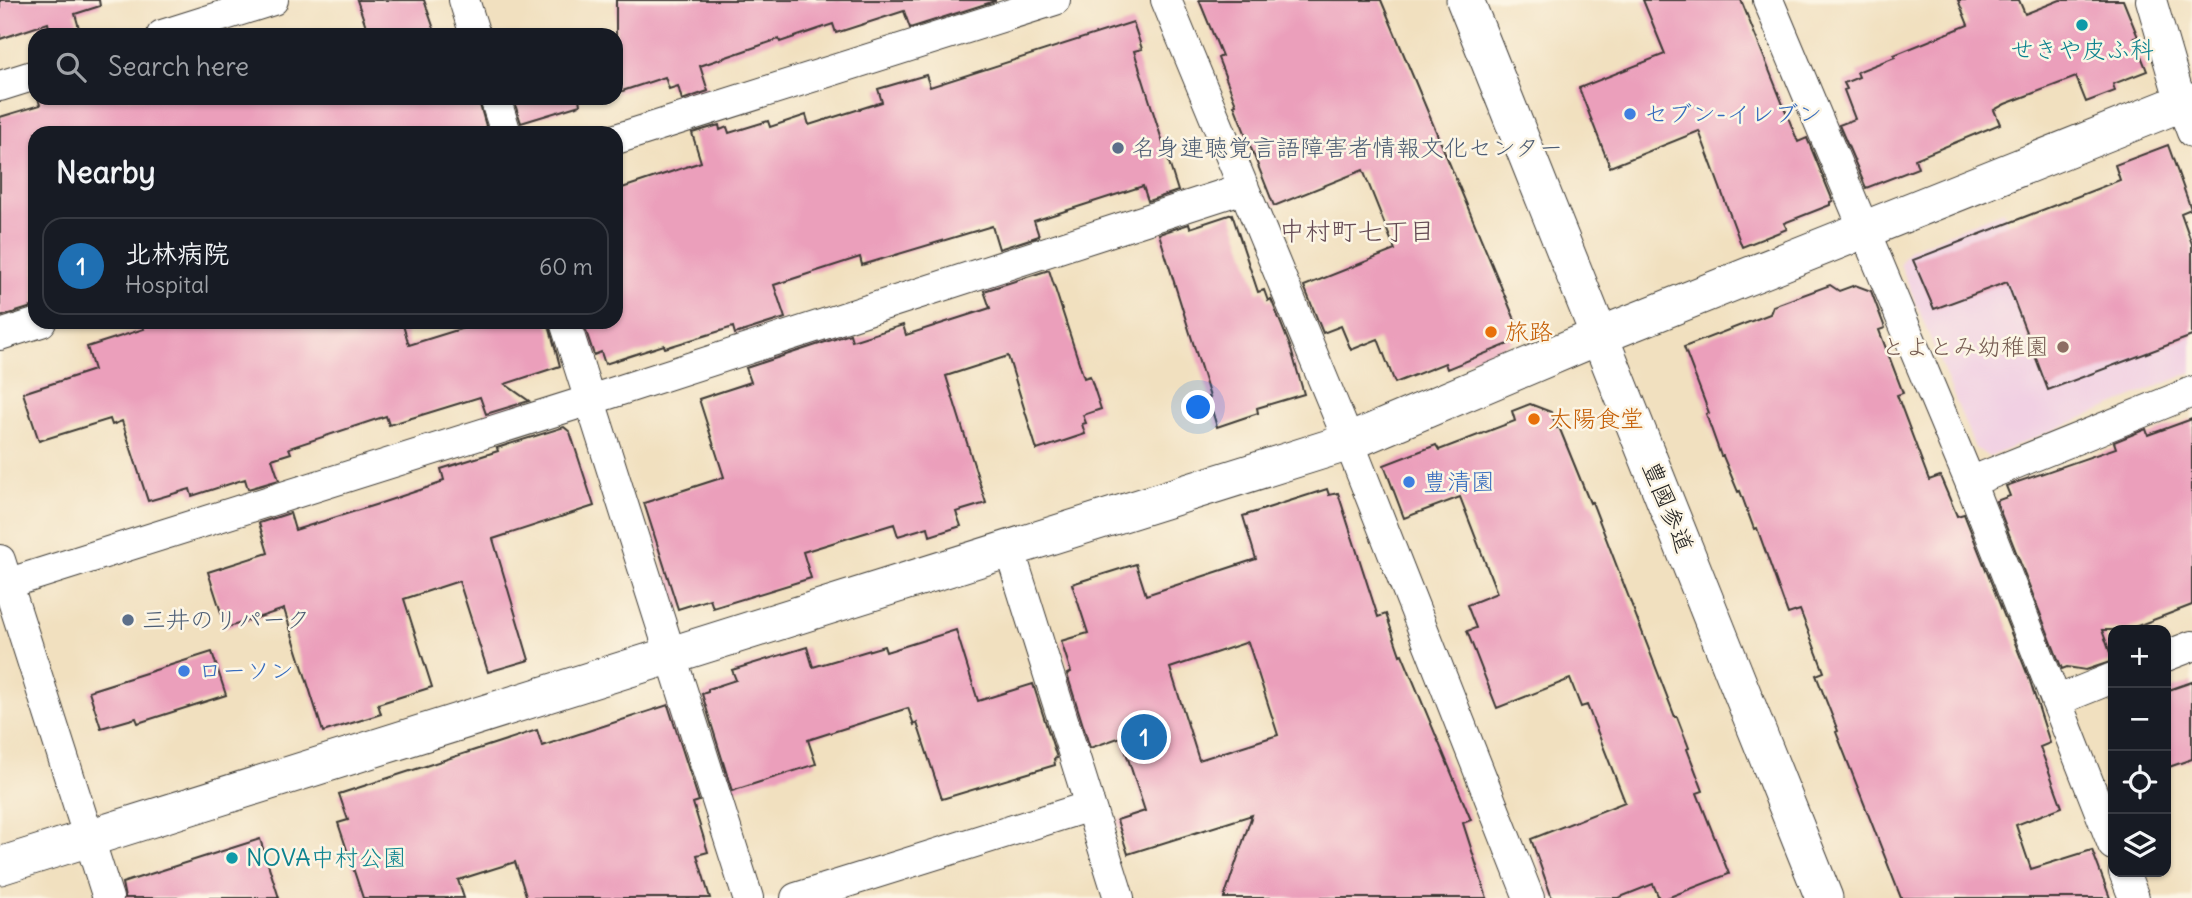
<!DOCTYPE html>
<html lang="en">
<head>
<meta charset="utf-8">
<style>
  body { margin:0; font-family:Delius,"Klee One",sans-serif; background:#20242c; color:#f1f3f6 }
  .controls { position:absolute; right:21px; bottom:21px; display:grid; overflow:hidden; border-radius:14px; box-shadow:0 2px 5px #0004 }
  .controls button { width:63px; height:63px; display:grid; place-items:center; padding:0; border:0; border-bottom:2px solid #363941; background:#171b24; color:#f1f3f6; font:35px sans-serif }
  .you { position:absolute; left:1199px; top:408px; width:24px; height:24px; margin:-18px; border:5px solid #fff; border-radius:50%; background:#1a73e8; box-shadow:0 0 0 10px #1a73e833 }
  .badge { display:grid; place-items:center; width:46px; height:46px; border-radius:50%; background:#1f6fb2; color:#fff; font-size:23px; font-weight:700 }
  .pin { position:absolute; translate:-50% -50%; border:4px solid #fff; box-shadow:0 2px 7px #0006 }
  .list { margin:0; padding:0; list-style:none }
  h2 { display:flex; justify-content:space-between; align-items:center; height:91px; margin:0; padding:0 28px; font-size:30px }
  h2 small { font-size:23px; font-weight:400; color:#9ea1a6 }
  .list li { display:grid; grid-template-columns:46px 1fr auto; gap:21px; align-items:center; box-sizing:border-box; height:98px; margin:0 14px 14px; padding:0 14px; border:2px solid #363941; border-radius:21px }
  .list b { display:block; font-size:26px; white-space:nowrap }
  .list p { margin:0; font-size:23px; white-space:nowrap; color:#9ea1a6 }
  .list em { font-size:23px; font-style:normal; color:#9ea1a6 }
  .icon { flex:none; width:38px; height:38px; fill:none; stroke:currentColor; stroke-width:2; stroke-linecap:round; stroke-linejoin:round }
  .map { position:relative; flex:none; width:2192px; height:898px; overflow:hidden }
  .search { position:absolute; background:#171b24; box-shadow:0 2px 5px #0004; left:28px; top:28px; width:595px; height:77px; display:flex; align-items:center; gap:18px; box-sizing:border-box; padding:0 24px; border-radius:21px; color:#9ea1a6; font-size:26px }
  .panel { position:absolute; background:#171b24; box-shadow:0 2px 5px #0004; left:28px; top:126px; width:595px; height:203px; border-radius:21px }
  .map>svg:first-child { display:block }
</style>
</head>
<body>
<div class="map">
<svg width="2192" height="898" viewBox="0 0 2192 898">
  <rect width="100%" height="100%" fill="#fcf5e5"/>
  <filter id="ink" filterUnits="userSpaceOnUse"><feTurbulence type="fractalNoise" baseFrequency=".0143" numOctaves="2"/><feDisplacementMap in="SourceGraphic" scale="14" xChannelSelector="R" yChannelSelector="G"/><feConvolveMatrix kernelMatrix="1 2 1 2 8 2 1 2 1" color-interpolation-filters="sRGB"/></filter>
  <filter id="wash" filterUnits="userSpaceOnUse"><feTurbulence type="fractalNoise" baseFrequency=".00686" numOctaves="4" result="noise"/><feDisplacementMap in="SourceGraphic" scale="28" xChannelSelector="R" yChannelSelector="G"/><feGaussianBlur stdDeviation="1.57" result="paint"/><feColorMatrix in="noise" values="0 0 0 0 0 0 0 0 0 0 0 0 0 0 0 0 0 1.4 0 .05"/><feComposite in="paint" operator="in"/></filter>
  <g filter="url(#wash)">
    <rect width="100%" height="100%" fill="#f1e0bf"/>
    <!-- built -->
    <path fill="#f1d0e3" d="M2003 211 2047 322 2192 267V372L1989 457 1975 448 1900 264 1909 250Z"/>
    <g id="blocks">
      <!-- building -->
      <path fill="#eb9fbb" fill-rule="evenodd" d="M0 0H99L100 6 75 14 81 35H51L48 23 0 39Z
        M357 0H424L434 29 414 35H369Z
        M616 0H995V1L910 28 904 11 836 33 833 24 780 42 779 39 700 66 708 91 682 100 678 86 669 89 665 77 616 93Z
        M1199 0H1381L1518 327 1511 343 1447 369 1445 363 1395 383 1378 339 1351 350 1341 326 1323 333 1304 286 1395 250 1363 170 1274 206 1234 105 1236 104 1218 58 1222 56Z
        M1643 0H1741L1798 142 1807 138 1833 201 1830 202V205L1784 223 1787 229 1742 247 1699 131 1610 167 1579 88 1665 54Z
        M1958 0H2019L2025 14 2060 0H2123L2138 37 2134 38 2147 71 2113 84 2115 91 2086 102 2076 77 2005 104 1994 110 2000 124 1915 159 1918 168 1866 188 1839 125 1855 119 1844 90 1847 89 1844 83 1859 77 1857 72 1895 57 1894 55 1968 25Z
        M1133 22 1142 49 1134 51 1178 191 1148 201 1143 186 1034 221 1039 236 999 249 992 226 862 265 860 257 774 285 785 318 735 334 733 327 665 348 664 345 605 364 601 352 594 355 583 322H616V190L701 162 692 133 719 125 720 130 727 127 729 133 768 121 770 127 806 115 809 125 882 102 878 89 926 75 930 87Z
        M38 98H478L488 133H35V306L0 317V117L40 105Z
        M513 98H579L580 105 521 123Z
        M2168 145 2191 209 2181 213 2192 244V336L2048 390 2007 282 1934 309 1913 260 2120 180 2115 165Z
        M1232 214 1258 292 1264 290 1268 301 1271 299 1290 346 1304 394 1257 408 1258 413 1217 427 1208 397H1210L1159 234 1189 224 1190 228Z
        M1049 270 1084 378 1090 376 1101 409 1083 415 1086 423 1082 424 1085 434 1037 450 1008 356 946 376 986 503 956 512 961 526 930 536 928 527 898 536 894 524 803 552 811 578 713 608 710 599 678 609 644 503 724 477 699 399 751 382 746 368 850 334 852 341 903 325 906 335 990 308 984 291Z
        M1830 285 1839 291 1855 285 1871 291 1885 328 1879 330 1903 393 1897 395 1929 480 1940 476 1957 516 1964 514 2030 681 2050 743 2040 747 2062 807 2016 825 2031 869 2092 850 2110 898H1901L1836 732 1838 731 1816 675 1824 672 1800 610 1788 614 1757 528 1754 529 1740 491 1738 492 1723 456H1721L1706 414 1709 413 1684 347 1770 314 1773 306Z
        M141 322H402L409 345 483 322H548L560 366 505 384 529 401 486 414 480 397 389 425 386 416 289 448 291 453 272 459 279 480 248 489 245 479 192 496 190 489 148 501 122 421 112 425 110 419 39 441 23 393 94 370 87 347 144 329Z
        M1530 404 1551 412 1557 428 1559 427 1590 503 1592 502 1675 717H1677L1689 748 1687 749 1703 791 1697 793 1729 874 1667 898H1659L1653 884 1618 898H1552L1531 839 1625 802 1587 705 1581 707 1570 679 1497 708 1467 631 1476 628 1467 605 1497 593 1460 497 1404 518 1384 465 1436 445 1439 450 1515 421 1512 411Z
        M2192 419V605L2127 630H2102L2113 661 2086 670 2067 667 2062 669 1996 501 2010 496 2006 486 2116 448 2114 442 2146 429 2148 435Z
        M564 427 570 432 594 506 493 539 529 660 488 672 459 581 404 599 432 687 378 704 381 714 323 732 284 609 226 628 208 572 268 553 259 523 290 513 295 530 375 505 441 483V481L444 480 441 469 498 451 497 448Z
        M1327 489 1329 495 1338 493 1378 617 1386 614 1400 655 1402 654 1471 820 1463 823 1487 898H1224L1252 815 1128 854 1117 820 1145 811 1121 737 1090 748 1067 674 1071 672 1061 641 1088 633 1072 584 1136 564 1146 595 1256 559 1243 516ZM1248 642 1278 735 1199 760 1170 668Z
        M956 630 978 701 1033 684 1057 758 1054 759 1055 765 942 799 917 723 914 725 908 708 808 740 816 764 732 791 702 694 708 692V689L736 680 732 670 807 647 813 667 884 646 886 652Z
        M212 652 226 695 138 723 136 718 101 728 89 691Z
        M2192 682V759L2166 768V691Z
        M668 705 699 801 693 803 708 852 697 855 710 898H527L515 862 458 880 464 898H363L338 823 348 820 339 794 537 730 542 746Z
        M260 839 279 898H125L122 883Z"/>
    </g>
  </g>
  <g filter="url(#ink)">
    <use href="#blocks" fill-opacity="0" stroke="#3c3934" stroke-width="2"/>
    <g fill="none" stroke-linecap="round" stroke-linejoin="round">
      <defs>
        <path id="minor" d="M464 0 475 35
          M1166 0 1349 442 1529 898
          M1768 0 1970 482 2113 845
          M2151 0 2181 103 2192 132
          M162 35 273 0
          M0 86 35 75
          M495 98 506 133
          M616 139 1055 0
          M565 322 748 898
          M0 335 41 322
          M1970 482 2192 392
          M1009 548 1119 898
          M0 560 108 898
          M0 586 590 400 1244 188
          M2166 656 2192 646
          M2056 701 2113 678
          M2124 872 2134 898
          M796 898 1090 806"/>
        <path id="tertiary" d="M1465 0 1824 898
          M0 866 1349 442 1599 336 2181 103 2192 102"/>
      </defs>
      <!-- minor casing -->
      <use href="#minor" stroke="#3c3934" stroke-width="32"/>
      <!-- tertiary casing -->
      <use href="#tertiary" stroke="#3c3934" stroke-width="39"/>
      <!-- minor -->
      <use href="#minor" stroke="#fff" stroke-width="30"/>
      <!-- tertiary -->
      <use href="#tertiary" stroke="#fff" stroke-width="37"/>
    </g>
  </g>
  <!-- markers -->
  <g fill="#0f9aa8" stroke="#fcf5e5" stroke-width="2.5">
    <circle cx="2082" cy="25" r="7"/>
    <circle cx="232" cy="858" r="7"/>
  </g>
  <g fill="#3f7fe0" stroke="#fcf5e5" stroke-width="2.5">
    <circle cx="1630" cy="114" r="7"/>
    <circle cx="1409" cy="482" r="7"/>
    <circle cx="184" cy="671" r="7"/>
  </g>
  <g fill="#5c6f8a" stroke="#fcf5e5" stroke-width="2.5">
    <circle cx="1118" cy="148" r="7"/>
    <circle cx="128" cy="620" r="7"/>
  </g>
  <g fill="#e8710a" stroke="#fcf5e5" stroke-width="2.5">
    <circle cx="1491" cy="332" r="7"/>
    <circle cx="1534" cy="419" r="7"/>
  </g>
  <circle fill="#8d6e63" stroke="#fcf5e5" stroke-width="2.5" cx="2063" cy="347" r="7"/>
  <g text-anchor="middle" stroke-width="5" stroke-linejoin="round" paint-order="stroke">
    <!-- culture labels -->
    <g font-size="24" fill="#0d838f" stroke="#fcf5e5">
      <text x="2082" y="58">せきや皮ふ科</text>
      <text x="246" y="866" text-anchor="start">NOVA中村公園</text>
    </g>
    <!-- shop labels -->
    <g font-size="24" fill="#366cbe" stroke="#fcf5e5" text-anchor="start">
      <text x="1644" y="122">セブン-イレブン</text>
      <text x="1423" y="490">豊清園</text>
      <text x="198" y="679">ローソン</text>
    </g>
    <!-- service labels -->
    <g font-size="24" fill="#4e5e75" stroke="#fcf5e5" text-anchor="start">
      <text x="1132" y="156">名身連聴覚言語障害者情報文化センター</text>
      <text x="142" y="628">三井のリパーク</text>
    </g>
    <!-- food labels -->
    <g font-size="24" fill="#c56008" stroke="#fcf5e5" text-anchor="start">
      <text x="1505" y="340">旅路</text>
      <text x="1548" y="427">太陽食堂</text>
    </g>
    <!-- education labels -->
    <g font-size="24" fill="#785e54" stroke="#fcf5e5" text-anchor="end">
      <text x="2049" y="355">とよとみ幼稚園</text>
    </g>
    <!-- street labels -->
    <g font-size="24" fill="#1c1c1c" stroke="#fcf5e5">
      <text transform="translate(1668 507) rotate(68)" y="8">豊國参道</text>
    </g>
    <!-- neighbourhood labels -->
    <g font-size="26" fill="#644a54" stroke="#fcf5e5">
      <text x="1357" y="240">中村町七丁目</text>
    </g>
  </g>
</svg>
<div class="controls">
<button>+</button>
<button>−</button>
<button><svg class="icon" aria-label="locate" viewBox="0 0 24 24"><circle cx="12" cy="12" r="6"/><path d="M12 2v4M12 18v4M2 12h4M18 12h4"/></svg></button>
<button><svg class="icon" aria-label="layers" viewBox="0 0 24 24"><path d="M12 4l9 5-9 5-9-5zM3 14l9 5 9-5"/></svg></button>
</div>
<div class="you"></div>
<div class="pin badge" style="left:1144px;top:737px">1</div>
<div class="search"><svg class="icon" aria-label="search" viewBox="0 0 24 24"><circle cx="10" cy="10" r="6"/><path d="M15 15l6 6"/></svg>Search here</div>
<section class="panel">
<h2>Nearby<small></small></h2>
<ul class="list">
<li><span class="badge">1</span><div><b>北林病院</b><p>Hospital</p></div><em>60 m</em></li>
</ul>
</section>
</div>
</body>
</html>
